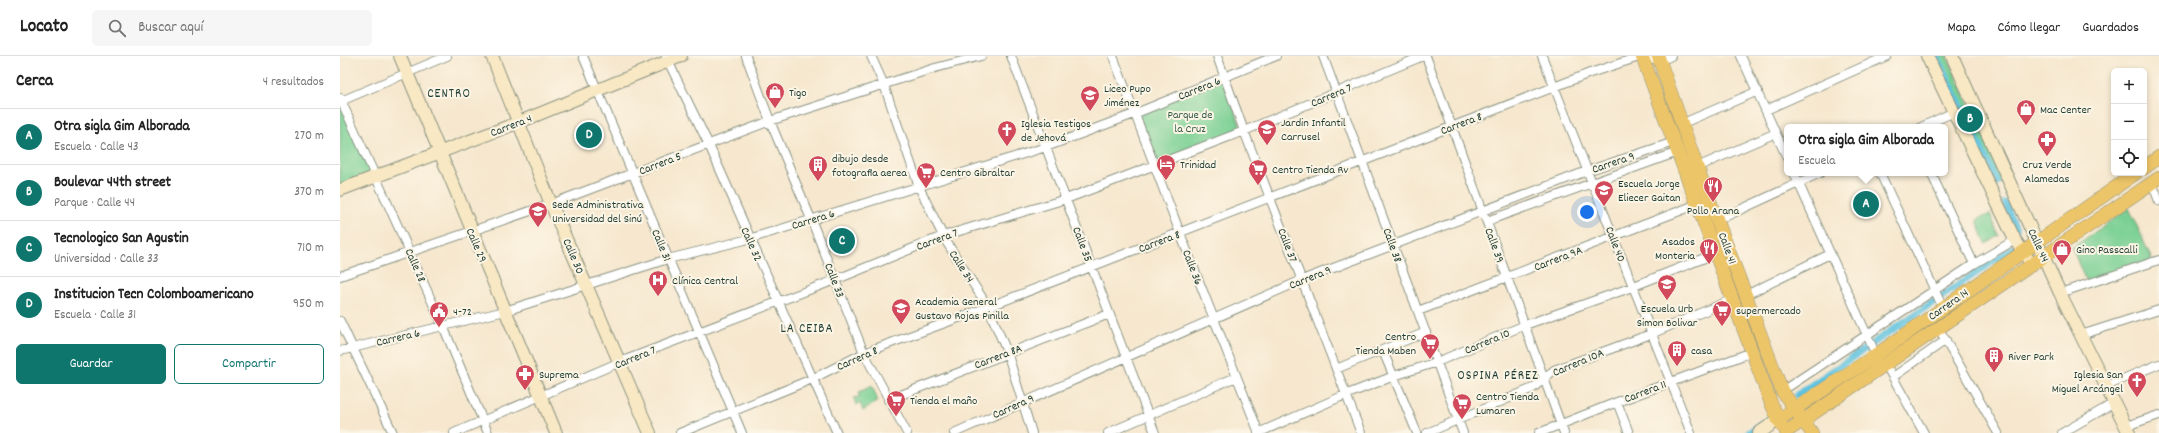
<!DOCTYPE html>
<html lang="es">
<head>
<meta charset="utf-8">
<style>
  body { margin:0; font-family:Dekko,sans-serif; background:#f6f6f6; color:#222 }
  .controls { position:absolute; right:12px; top:12px; display:grid; overflow:hidden; border-radius:6px; box-shadow:0 2px 6px #0003 }
  .controls button { width:36px; height:36px; display:grid; place-items:center; padding:0; border:0; border-bottom:1px solid #e0e0e0; background:#fff; color:#222; font:20px sans-serif }
  .you { position:absolute; left:1247px; top:156px; width:14px; height:14px; margin:-10px; border:3px solid #fff; border-radius:50%; background:#1a73e8; box-shadow:0 0 0 6px #1a73e833 }
  .badge { display:grid; place-items:center; width:26px; height:26px; border-radius:50%; background:#0f766e; color:#fff; font-size:13px; font-weight:700 }
  .pin { position:absolute; translate:-50% -50%; border:2px solid #fff; box-shadow:0 1px 4px #0006 }
  .popup { position:absolute; left:1444px; top:68px; width:164px; height:52px; box-sizing:border-box; display:grid; place-content:center; border-radius:6px; background:#fff; filter:drop-shadow(0 1px 3px #0005); font-size:13px; white-space:nowrap; color:#767676 }
  .popup b { font-size:15px; color:#222 }
  .popup::after { content:''; position:absolute; left:50%; top:100%; margin-left:-8px; border:8px solid transparent; border-top-color:#fff }
  .list { margin:0; padding:0; list-style:none }
  h2 { display:flex; justify-content:space-between; align-items:center; height:52px; margin:0; padding:0 16px; font-size:17px }
  h2 small { font-size:13px; font-weight:400; color:#767676 }
  .list li { display:grid; grid-template-columns:26px 1fr auto; gap:12px; align-items:center; box-sizing:border-box; height:56px; padding:0 16px; border-top:1px solid #e0e0e0 }
  .list b { display:block; font-size:15px; white-space:nowrap }
  .list p { margin:0; font-size:13px; white-space:nowrap; color:#767676 }
  .list em { font-size:13px; font-style:normal; color:#767676 }
  .actions { display:flex; gap:8px; padding:12px 16px }
  .actions a { flex:1; padding:9px 0; border:1px solid #0f766e; border-radius:6px; text-align:center; font-size:14px; color:#0f766e }
  .actions .main { background:#0f766e; color:#fff }
  .icon { flex:none; width:22px; height:22px; fill:none; stroke:currentColor; stroke-width:2; stroke-linecap:round; stroke-linejoin:round }
  .map { position:relative; flex:none; width:1819px; height:377px; overflow:hidden }
  header { display:flex; align-items:center; gap:24px; box-sizing:border-box; height:56px; padding:0 20px; background:#fff; border-bottom:1px solid #e0e0e0 }
  header strong { font-size:19px }
  nav { display:flex; gap:22px; margin-inline-start:auto; font-size:14px }
  .search { width:280px; height:36px; background:#f6f6f6; display:flex; align-items:center; gap:10px; box-sizing:border-box; padding:0 14px; border-radius:6px; color:#767676; font-size:15px }
  main { display:flex }
  aside { flex:1; background:#fff }
  .map>svg:first-child { display:block }
</style>
</head>
<body>
<header>
<strong>Locato</strong>
<div class="search"><svg class="icon" aria-label="search" viewBox="0 0 24 24"><circle cx="10" cy="10" r="6"/><path d="M15 15l6 6"/></svg>Buscar aquí</div>
<nav><a>Mapa</a><a>Cómo llegar</a><a>Guardados</a></nav>
</header>
<main>
<aside>
<h2>Cerca<small>4 resultados</small></h2>
<ul class="list">
<li><span class="badge">A</span><div><b>Otra sigla Gim Alborada</b><p>Escuela · Calle 43</p></div><em>270 m</em></li>
<li><span class="badge">B</span><div><b>Boulevar 44th street</b><p>Parque · Calle 44</p></div><em>370 m</em></li>
<li><span class="badge">C</span><div><b>Tecnologico San Agustin</b><p>Universidad · Calle 33</p></div><em>710 m</em></li>
<li><span class="badge">D</span><div><b>Institucion Tecn Colomboamericano</b><p>Escuela · Calle 31</p></div><em>950 m</em></li>
</ul>
<div class="actions"><a class="main">Guardar</a><a>Compartir</a></div>
</aside>
<div class="map">
<svg width="1819" height="377" viewBox="0 0 1819 377">
  <rect width="100%" height="100%" fill="#fcf5e5"/>
  <filter id="ink" filterUnits="userSpaceOnUse"><feTurbulence type="fractalNoise" baseFrequency=".025" numOctaves="2"/><feDisplacementMap in="SourceGraphic" scale="8" xChannelSelector="R" yChannelSelector="G"/><feConvolveMatrix kernelMatrix="1 2 1 2 8 2 1 2 1" color-interpolation-filters="sRGB"/></filter>
  <filter id="wash" filterUnits="userSpaceOnUse"><feTurbulence type="fractalNoise" baseFrequency=".012" numOctaves="4" result="noise"/><feDisplacementMap in="SourceGraphic" scale="16" xChannelSelector="R" yChannelSelector="G"/><feGaussianBlur stdDeviation="0.9" result="paint"/><feColorMatrix in="noise" values="0 0 0 0 0 0 0 0 0 0 0 0 0 0 0 0 0 1.4 0 .05"/><feComposite in="paint" operator="in"/></filter>
  <g filter="url(#wash)">
    <rect width="100%" height="100%" fill="#f6e7ce"/>
    <!-- green -->
    <path fill="#7ad094" stroke="#4c8664" d="M1594 0H1607L1665 125 1655 130Z
      M883 23 902 74 817 107 797 57Z
      M0 46 33 119 0 131Z
      M1789 152 1812 204 1747 228 1732 192Z
      M1650 158 1659 180 1646 188 1637 164Z
      M532 330 538 345 523 355 520 347 516 349 514 342 519 341V336Z"/>
    <g fill="none" stroke-linecap="round" stroke-linejoin="round">
      <!-- canal -->
      <path stroke="#61c3df" stroke-width="7" d="M1597 0 1657 126
        M1665 147 1676 173
        M1457 339 1680 187
        M1408 377 1427 365"/>
    </g>
  </g>
  <g filter="url(#ink)">
    <g fill="none" stroke-linecap="round" stroke-linejoin="round">
      <defs>
        <path id="street" d="M243 0 402 377
          M406 0 430 65 471 163 524 297 567 377
          M531 0 544 29 579 131 604 182 648 251 667 296 692 377
          M671 0 815 377
          M773 0 840 177 919 377
          M877 0 904 75 1021 377
          M983 0 1123 377
          M1086 0 1224 377
          M1202 0 1351 377
          M1303 0 1320 5 1331 0
          M1401 0 1447 102
          M326 1 369 89 497 377
          M0 42 103 270 148 377
          M1 45 107 0
          M1426 54 1547 0
          M1341 68 1418 35
          M1581 71 1614 56
          M1357 111 1436 77
          M1454 117 1536 299
          M1540 117 1603 252
          M1591 117 1634 208
          M1812 127 1819 145
          M1378 164 1480 117
          M1147 165 1338 96
          M0 220 211 148 430 65 595 12 641 0
          M1720 237 1819 204
          M1406 239 1490 198
          M1078 255 1358 148
          M0 265 53 377
          M1599 273 1658 377
          M1741 279 1819 254
          M0 295 165 255 328 203 409 183 706 91 794 58 936 0
          M1043 295 1077 377
          M1546 309 1584 377
          M996 313 1086 276
          M1553 321 1606 284
          M1766 330 1819 308
          M1442 335 1634 208 1675 184
          M548 344 769 258
          M1277 346 1289 377
          M1786 370 1819 359
          M114 377 280 306 495 224 603 180 726 143 904 75 1083 0
          M340 377 472 323 524 297 648 251 1250 17 1302 0
          M614 377 962 224 1247 115 1334 86
          M768 377 896 321
          M918 377 1005 339 1054 320 1097 306 1185 269 1284 234 1377 197
          M1087 377 1193 332 1214 314 1311 278 1393 243
          M1199 377 1277 346 1412 296
          M1722 377 1774 347"/>
        <path id="secondary" d="M60 0 216 377
          M152 0 211 148 310 377
          M1587 0 1675 184 1692 209
          M1612 0 1720 237 1789 377
          M0 134 177 67 341 0
          M1419 377 1438 364"/>
        <path id="primary" d="M1302 0 1431 347 1442 370
          M1318 0 1357 111 1442 335 1472 377
          M1804 112 1819 101
          M1438 364 1536 299 1796 117
          M1446 376 1819 122"/>
      </defs>
      <!-- street casing -->
      <use href="#street" stroke="#8a9281" stroke-width="10"/>
      <!-- secondary casing -->
      <use href="#secondary" stroke="#8a9281" stroke-width="14"/>
      <!-- primary casing -->
      <use href="#primary" stroke="#8a9281" stroke-width="14"/>
      <!-- street -->
      <use href="#street" stroke="#fff" stroke-width="8"/>
      <!-- secondary -->
      <use href="#secondary" stroke="#f8e8c3" stroke-width="12"/>
      <!-- primary -->
      <use href="#primary" stroke="#edc569" stroke-width="13"/>
    </g>
  </g>
  <!-- icons -->
  <defs>
    <symbol id="shop-pin" viewBox="-11 -11 22 30"><path d="M0 17L-7.5 6A9.5 9.5 0 1 1 7.5 6Z" fill="#d1495b" stroke="#fcf5e5"/><path d="M-5-2.5h2.3a2.7 3.5 0 0 1 5.4 0H5L5.5 6h-11ZM-1.5-2.5h3a1.5 2.3 0 0 0-3 0Z" fill="#fff"/></symbol>
    <symbol id="school-pin" viewBox="-11 -11 22 30"><path d="M0 17L-7.5 6A9.5 9.5 0 1 1 7.5 6Z" fill="#d1495b" stroke="#fcf5e5"/><path d="M0-5L7-2L0 1L-7-2ZM-4 1L0 2.5L4 1V4Q0 6-4 4Z" fill="#fff"/></symbol>
    <symbol id="church-pin" viewBox="-11 -11 22 30"><path d="M0 17L-7.5 6A9.5 9.5 0 1 1 7.5 6Z" fill="#d1495b" stroke="#fcf5e5"/><path d="M-1.2-6h2.4v3.5h3.3v2.4h-3.3V6h-2.4V-.1h-3.3v-2.4h3.3Z" fill="#fff"/></symbol>
    <symbol id="pharmacy-pin" viewBox="-11 -11 22 30"><path d="M0 17L-7.5 6A9.5 9.5 0 1 1 7.5 6Z" fill="#d1495b" stroke="#fcf5e5"/><path d="M-2-6h4v4h4v4h-4v4h-4v-4h-4v-4h4Z" fill="#fff"/></symbol>
    <symbol id="hotel-pin" viewBox="-11 -11 22 30"><path d="M0 17L-7.5 6A9.5 9.5 0 1 1 7.5 6Z" fill="#d1495b" stroke="#fcf5e5"/><path d="M-6-4.5h1.5V1H6V5H4.5V3h-9V5H-6ZM-4 0a1.8 1.8 0 1 1 3.6 0ZM.5 0V-2.5h3Q6-2.5 6 0Z" fill="#fff"/></symbol>
    <symbol id="building-pin" viewBox="-11 -11 22 30"><path d="M0 17L-7.5 6A9.5 9.5 0 1 1 7.5 6Z" fill="#d1495b" stroke="#fcf5e5"/><path d="M-4-6H4V6H1V3H-1V6H-4ZM-2.5-4.3h1.7v1.8h-1.7ZM.8-4.3h1.7v1.8H.8ZM-2.5-1h1.7V.8h-1.7ZM.8-1h1.7V.8H.8Z" fill="#fff"/></symbol>
    <symbol id="supermarket-pin" viewBox="-11 -11 22 30"><path d="M0 17L-7.5 6A9.5 9.5 0 1 1 7.5 6Z" fill="#d1495b" stroke="#fcf5e5"/><path d="M-6-5.5h2.5l.6 2H6L4.5 2H-2.5L-4.4-4H-6ZM-1.5 3.2a1.3 1.3 0 1 0 .1 0ZM3 3.2a1.3 1.3 0 1 0 .1 0Z" fill="#fff"/></symbol>
    <symbol id="restaurant-pin" viewBox="-11 -11 22 30"><path d="M0 17L-7.5 6A9.5 9.5 0 1 1 7.5 6Z" fill="#d1495b" stroke="#fcf5e5"/><path d="M-5-6h1v4h1v-4h1v4h1v-4h1v5L-1.5 .5V6h-2V.5L-5-1ZM5-6V6H3V1.5H1.5Q1.5-4 5-6Z" fill="#fff"/></symbol>
    <symbol id="university-pin" viewBox="-11 -11 22 30"><path d="M0 17L-7.5 6A9.5 9.5 0 1 1 7.5 6Z" fill="#d1495b" stroke="#fcf5e5"/><path d="M0-5L7-2L0 1L-7-2ZM-4 1L0 2.5L4 1V4Q0 6-4 4Z" fill="#fff"/></symbol>
    <symbol id="hospital-pin" viewBox="-11 -11 22 30"><path d="M0 17L-7.5 6A9.5 9.5 0 1 1 7.5 6Z" fill="#d1495b" stroke="#fcf5e5"/><path d="M-5-5h3v3.5h4V-5h3V5h-3V1.5h-4V5h-3Z" fill="#fff"/></symbol>
    <symbol id="civic-pin" viewBox="-11 -11 22 30"><path d="M0 17L-7.5 6A9.5 9.5 0 1 1 7.5 6Z" fill="#d1495b" stroke="#fcf5e5"/><path d="M-.6-6.5H3V-4.5H.6V-3L4-1V1h2V6H-6V1h2V-1L-.6-3ZM-1.2 2.5V6h2.4V2.5Z" fill="#fff"/></symbol>
  </defs>
  <g fill-rule="evenodd">
    <use href="#shop-pin" x="424" y="25" width="22" height="30"/>
    <use href="#school-pin" x="739" y="28" width="22" height="30"/>
    <use href="#shop-pin" x="1675" y="42" width="22" height="30"/>
    <use href="#school-pin" x="916" y="62" width="22" height="30"/>
    <use href="#church-pin" x="656" y="63" width="22" height="30"/>
    <use href="#pharmacy-pin" x="1696" y="73" width="22" height="30"/>
    <use href="#hotel-pin" x="815" y="97" width="22" height="30"/>
    <use href="#building-pin" x="467" y="98" width="22" height="30"/>
    <use href="#supermarket-pin" x="907" y="102" width="22" height="30"/>
    <use href="#supermarket-pin" x="575" y="105" width="22" height="30"/>
    <use href="#restaurant-pin" x="1362" y="119" width="22" height="30"/>
    <use href="#school-pin" x="1253" y="123" width="22" height="30"/>
    <use href="#university-pin" x="187" y="144" width="22" height="30"/>
    <use href="#restaurant-pin" x="1358" y="181" width="22" height="30"/>
    <use href="#shop-pin" x="1711" y="182" width="22" height="30"/>
    <use href="#hospital-pin" x="307" y="213" width="22" height="30"/>
    <use href="#school-pin" x="1316" y="217" width="22" height="30"/>
    <use href="#school-pin" x="550" y="241" width="22" height="30"/>
    <use href="#supermarket-pin" x="1371" y="243" width="22" height="30"/>
    <use href="#civic-pin" x="88" y="244" width="22" height="30"/>
    <use href="#supermarket-pin" x="1079" y="276" width="22" height="30"/>
    <use href="#building-pin" x="1326" y="283" width="22" height="30"/>
    <use href="#building-pin" x="1643" y="289" width="22" height="30"/>
    <use href="#pharmacy-pin" x="174" y="307" width="22" height="30"/>
    <use href="#church-pin" x="1786" y="314" width="22" height="30"/>
    <use href="#supermarket-pin" x="545" y="333" width="22" height="30"/>
    <use href="#supermarket-pin" x="1111" y="336" width="22" height="30"/>
  </g>
  <g text-anchor="middle" stroke-width="4" stroke-linejoin="round" paint-order="stroke">
    <!-- poi labels -->
    <g font-size="12" fill="#1f3d34" stroke="#fcf5e5" text-anchor="start">
      <text x="764" y="36">Liceo Pupo<tspan x="764" dy="14">Jiménez</tspan></text>
      <text x="449" y="40">Tigo</text>
      <text x="1700" y="57">Mac Center</text>
      <text x="941" y="70">Jardin Infantil<tspan x="941" dy="14">Carrusel</tspan></text>
      <text x="681" y="71">Iglesia Testigos<tspan x="681" dy="14">de Jehová</tspan></text>
      <text x="492" y="106">dibujo desde<tspan x="492" dy="14">fotografia aerea</tspan></text>
      <text x="840" y="112">Trinidad</text>
      <text x="1707" y="112" text-anchor="middle">Cruz Verde<tspan x="1707" dy="14">Alamedas</tspan></text>
      <text x="932" y="117">Centro Tienda Rv</text>
      <text x="600" y="120">Centro Gibraltar</text>
      <text x="1278" y="131">Escuela Jorge<tspan x="1278" dy="14">Eliecer Gaitan</tspan></text>
      <text x="212" y="152">Sede Administrativa<tspan x="212" dy="14">Universidad del Sinú</tspan></text>
      <text x="1373" y="158" text-anchor="middle">Pollo Arana</text>
      <text x="1355" y="189" text-anchor="end">Asados<tspan x="1355" dy="14">Monteria</tspan></text>
      <text x="1736" y="197">Gino Passcalli</text>
      <text x="332" y="228">Clínica Central</text>
      <text x="575" y="249">Academia General<tspan x="575" dy="14">Gustavo Rojas Pinilla</tspan></text>
      <text x="1327" y="256" text-anchor="middle">Escuela Urb<tspan x="1327" dy="14">Simon Bolivar</tspan></text>
      <text x="1396" y="258">supermercado</text>
      <text x="113" y="259">4-72</text>
      <text x="1076" y="284" text-anchor="end">Centro<tspan x="1076" dy="14">Tienda Maben</tspan></text>
      <text x="1351" y="298">casa</text>
      <text x="1668" y="304">River Park</text>
      <text x="199" y="322">Suprema</text>
      <text x="1783" y="322" text-anchor="end">Iglesia San<tspan x="1783" dy="14">Miguel Arcángel</tspan></text>
      <text x="1136" y="344">Centro Tienda<tspan x="1136" dy="14">Lumaren</tspan></text>
      <text x="570" y="348">Tienda el maño</text>
    </g>
    <!-- street labels -->
    <g font-size="12" fill="#1f3d34" stroke="#fcf5e5">
      <text transform="translate(859 32) rotate(-22)" y="4">Carrera 6</text>
      <text transform="translate(991 39) rotate(-23)" y="4">Carrera 7</text>
      <text transform="translate(1121 67) rotate(-21)" y="4">Carrera 8</text>
      <text transform="translate(171 69) rotate(-21)" y="4">Carrera 4</text>
      <text transform="translate(1273 106) rotate(-19)" y="4">Carrera 9</text>
      <text transform="translate(320 107) rotate(-21)" y="4">Carrera 5</text>
      <text transform="translate(473 163) rotate(-17)" y="4">Carrera 6</text>
      <text transform="translate(597 183) rotate(-20)" y="4">Carrera 7</text>
      <text transform="translate(819 185) rotate(-21)" y="4">Carrera 8</text>
      <text transform="translate(412 188) rotate(66)" y="4">Calle 32</text>
      <text transform="translate(743 188) rotate(69)" y="4">Calle 35</text>
      <text transform="translate(1276 188) rotate(69)" y="4">Calle 40</text>
      <text transform="translate(137 189) rotate(67)" y="4">Calle 29</text>
      <text transform="translate(322 189) rotate(67)" y="4">Calle 31</text>
      <text transform="translate(948 189) rotate(69)" y="4">Calle 37</text>
      <text transform="translate(1053 189) rotate(70)" y="4">Calle 38</text>
      <text transform="translate(1155 189) rotate(70)" y="4">Calle 39</text>
      <text transform="translate(1699 189) rotate(65)" y="4">Calle 44</text>
      <text transform="translate(1388 192) rotate(70)" y="4">Calle 41</text>
      <text transform="translate(234 200) rotate(67)" y="4">Calle 30</text>
      <text transform="translate(1218 202) rotate(-21)" y="4">Carrera 9A</text>
      <text transform="translate(76 209) rotate(66)" y="4">Calle 28</text>
      <text transform="translate(622 210) rotate(57)" y="4">Calle 34</text>
      <text transform="translate(853 211) rotate(69)" y="4">Calle 36</text>
      <text transform="translate(970 221) rotate(-22)" y="4">Carrera 9</text>
      <text transform="translate(495 224) rotate(69)" y="4">Calle 33</text>
      <text transform="translate(1608 248) rotate(-35)" y="4">Carrera 14</text>
      <text transform="translate(58 281) rotate(-13)" y="4">Carrera 6</text>
      <text transform="translate(1147 285) rotate(-23)" y="4">Carrera 10</text>
      <text transform="translate(658 300) rotate(-21)" y="4">Carrera 8A</text>
      <text transform="translate(295 301) rotate(-22)" y="4">Carrera 7</text>
      <text transform="translate(517 302) rotate(-24)" y="4">Carrera 8</text>
      <text transform="translate(1238 306) rotate(-23)" y="4">Carrera 10A</text>
      <text transform="translate(1305 335) rotate(-21)" y="4">Carrera 11</text>
      <text transform="translate(673 350) rotate(-24)" y="4">Carrera 9</text>
    </g>
    <!-- park labels -->
    <g font-size="12" fill="#315a47" stroke="#fcf5e5">
      <text x="850" y="62">Parque de<tspan x="850" dy="14">la Cruz</tspan></text>
    </g>
    <!-- neighbourhood labels -->
    <g font-size="13" letter-spacing="1" fill="#1f3d34" stroke="#fcf5e5">
      <text x="109" y="41">CENTRO</text>
      <text x="467" y="276">LA CEIBA</text>
      <text x="1158" y="323">OSPINA PÉREZ</text>
    </g>
  </g>
</svg>
<div class="controls">
<button>+</button>
<button>−</button>
<button><svg class="icon" aria-label="locate" viewBox="0 0 24 24"><circle cx="12" cy="12" r="6"/><path d="M12 2v4M12 18v4M2 12h4M18 12h4"/></svg></button>
</div>
<div class="you"></div>
<div class="pin badge" style="left:1526px;top:148px">A</div>
<div class="popup"><b>Otra sigla Gim Alborada</b>Escuela</div>
<div class="pin badge" style="left:1630px;top:63px">B</div>
<div class="pin badge" style="left:502px;top:185px">C</div>
<div class="pin badge" style="left:249px;top:79px">D</div>
</div>
</main>
</body>
</html>
